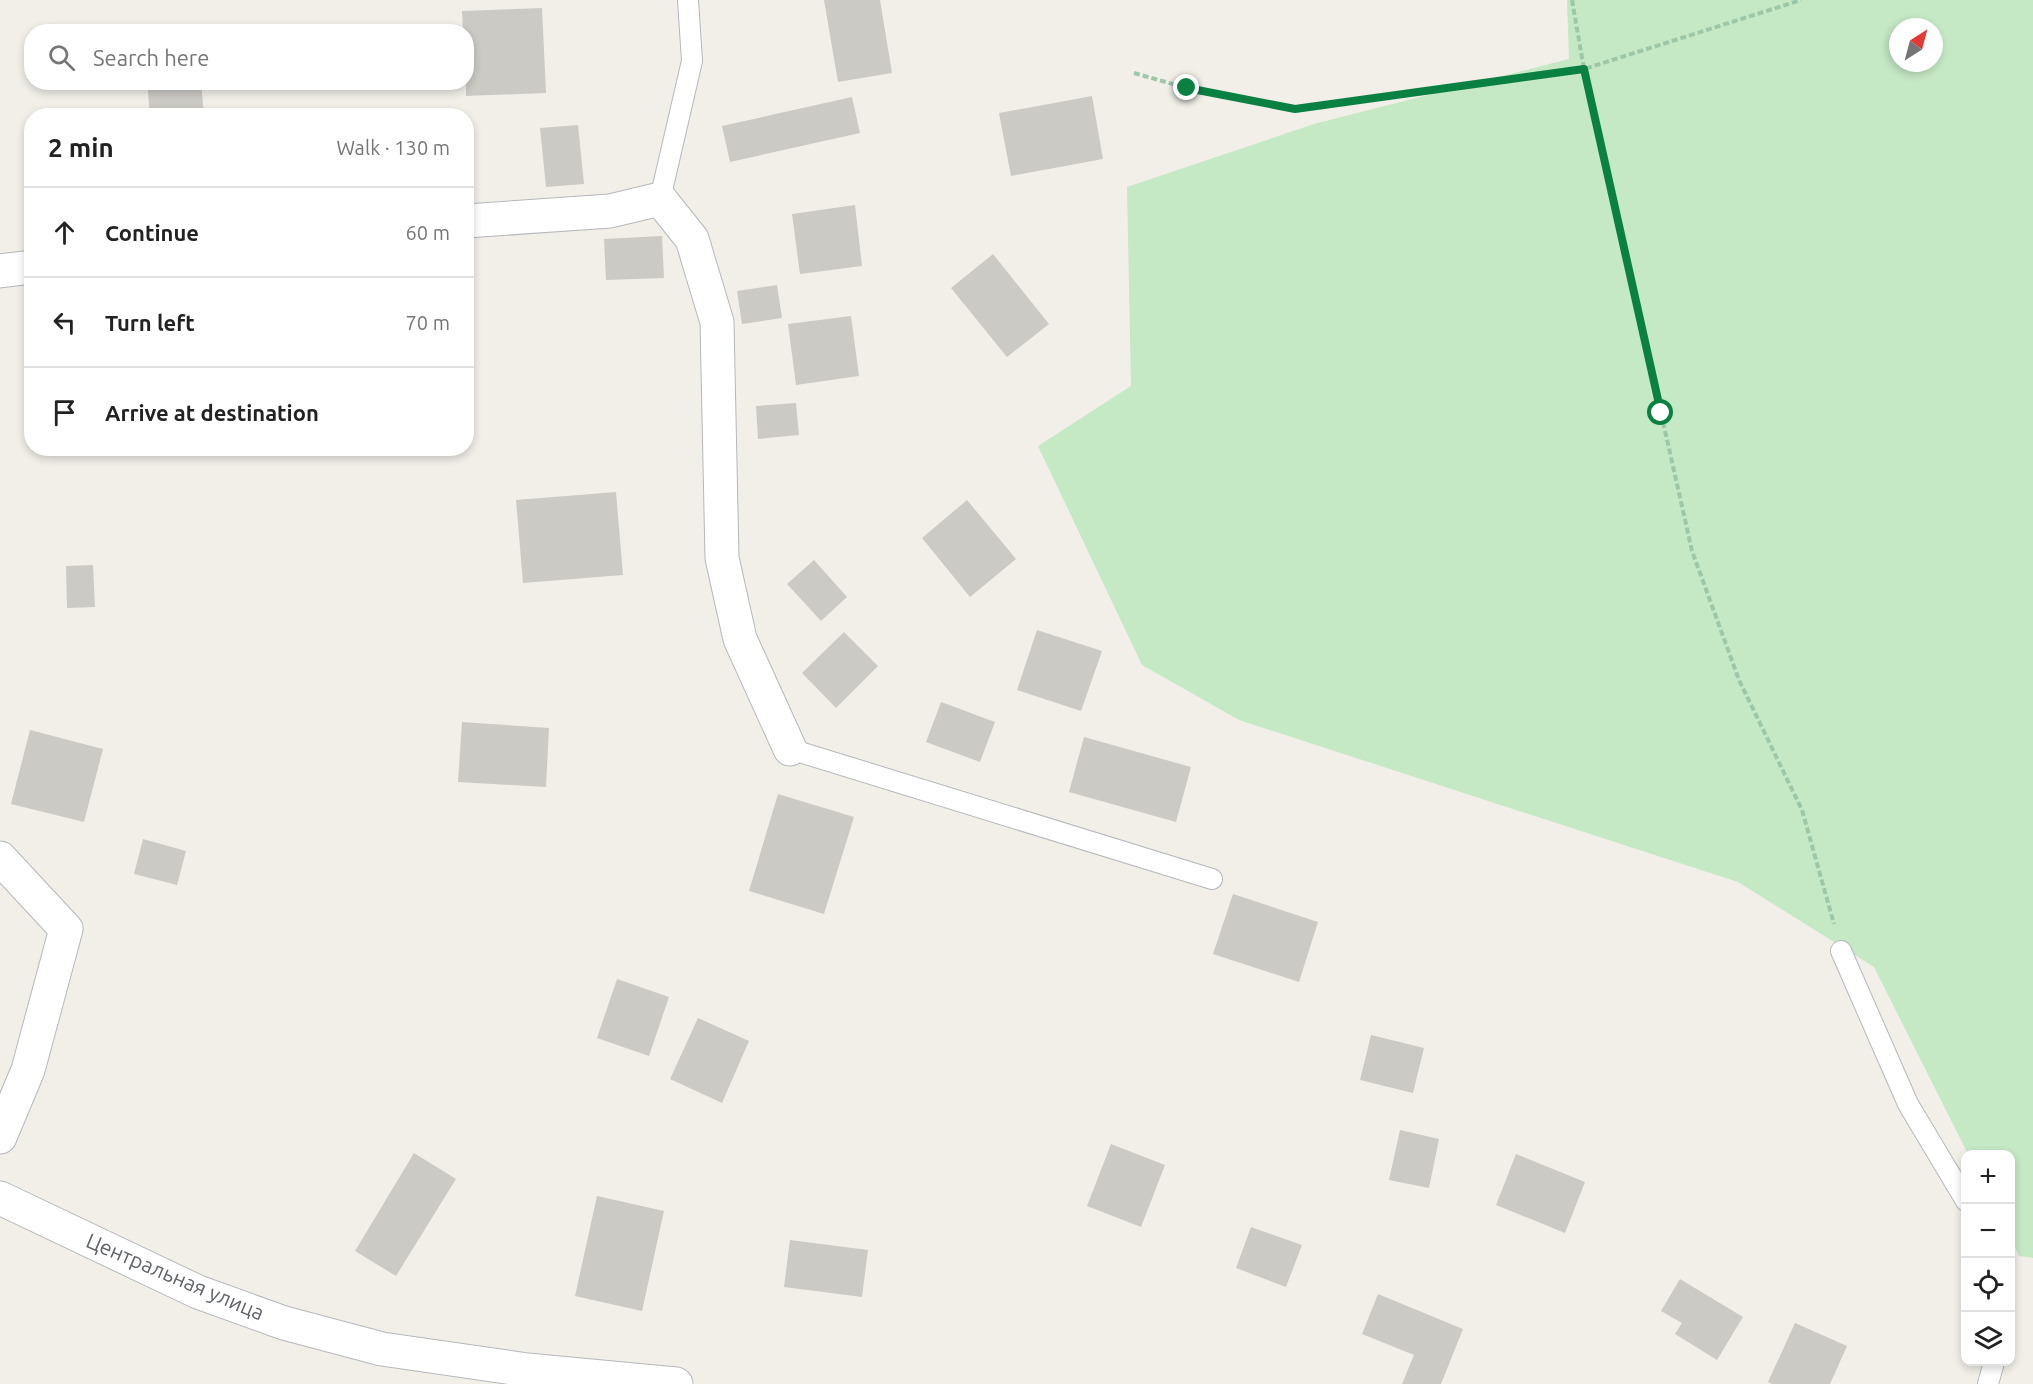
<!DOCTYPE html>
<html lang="en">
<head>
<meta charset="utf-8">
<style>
  body { margin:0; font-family:Ubuntu,sans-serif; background:#f6f6f6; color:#222 }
  .controls { position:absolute; right:18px; bottom:18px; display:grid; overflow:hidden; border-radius:12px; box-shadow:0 3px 9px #0003 }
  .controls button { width:54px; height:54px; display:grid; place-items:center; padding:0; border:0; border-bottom:2px solid #e0e0e0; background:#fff; color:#222; font:30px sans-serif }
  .compass { position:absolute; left:1889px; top:18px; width:54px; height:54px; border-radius:50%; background:#fff; box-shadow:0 3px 9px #0003; rotate:36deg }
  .stop { position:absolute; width:18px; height:18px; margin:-14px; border:4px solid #0b8043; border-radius:50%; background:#fff }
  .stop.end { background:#0b8043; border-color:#fff; box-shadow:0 2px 6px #0008 }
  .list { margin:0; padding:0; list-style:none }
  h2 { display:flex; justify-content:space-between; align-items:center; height:78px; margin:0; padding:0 24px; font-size:26px }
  h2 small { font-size:20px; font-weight:400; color:#767676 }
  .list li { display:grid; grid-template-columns:39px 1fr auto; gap:18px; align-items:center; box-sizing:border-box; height:90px; padding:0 24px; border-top:2px solid #e0e0e0 }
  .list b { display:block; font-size:22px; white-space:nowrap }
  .list em { font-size:20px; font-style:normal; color:#767676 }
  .icon { flex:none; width:33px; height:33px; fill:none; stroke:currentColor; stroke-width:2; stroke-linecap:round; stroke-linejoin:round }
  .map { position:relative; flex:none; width:2033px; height:1384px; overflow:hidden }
  .search { position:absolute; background:#fff; box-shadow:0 3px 9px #0003; left:24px; top:24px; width:450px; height:66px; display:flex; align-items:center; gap:15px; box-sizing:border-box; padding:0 21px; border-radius:24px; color:#767676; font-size:22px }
  .panel { position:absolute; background:#fff; box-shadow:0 3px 9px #0003; left:24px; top:108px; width:450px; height:348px; border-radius:24px }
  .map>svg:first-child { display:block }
</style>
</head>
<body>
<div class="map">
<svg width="2033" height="1384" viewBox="0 0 2033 1384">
  <rect width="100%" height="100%" fill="#f1efe8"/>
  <!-- green -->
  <path fill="#c5e8c5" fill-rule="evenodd" d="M1567 0H2033V1258L2019 1256 2011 1239 2010 1154H1968L1874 967 1738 882 1239 720 1142 665 1038 446 1131 386 1127 187 1314 124 1569 59ZM1898 27H1934V63H1898Z"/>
  <!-- building -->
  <path fill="#cccac5" d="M824 0H880L892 73 838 82Z
    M542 8 546 93 466 96V32H463L462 11Z
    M147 82H201L204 116H150Z
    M1092 96 1103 159 1011 176 999 113Z
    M852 97 860 133 730 162 722 126Z
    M578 125 584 184 546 187 540 128Z
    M855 205 862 266 800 274 792 214Z
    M662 236 664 278 606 280 604 239Z
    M993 254 1049 324 1007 357 951 288Z
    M777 285 782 318 742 324 737 291Z
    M851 316 859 376 796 385 788 324Z
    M796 403 799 435 758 439 756 406Z
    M616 492 623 575 523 583 516 500Z
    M967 500 1016 559 970 597 922 538Z
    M814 560 847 597 821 621 787 584Z
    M93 565 95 607 67 608 66 566Z
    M1037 630 1102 651 1081 711 1017 690Z
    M844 632 878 666 836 708 802 673Z
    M941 702 995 722 980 762 926 742Z
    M462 722 549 728 546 787 458 782Z
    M30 730 103 749 84 822 11 804Z
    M1084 737 1191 767 1176 822 1069 792Z
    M778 794 854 817 824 914 749 891Z
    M143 839 186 851 177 885 134 874Z
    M1233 894 1318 922 1299 982 1213 954Z
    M617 979 669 997 649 1056 597 1038Z
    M698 1018 749 1041 722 1103 670 1079Z
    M1371 1035 1424 1048 1413 1093 1360 1080Z
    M1400 1130 1439 1139 1429 1188 1389 1180Z
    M1111 1144 1165 1165 1141 1227 1087 1206Z
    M414 1153 456 1179 396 1276 355 1251Z
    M1516 1154 1585 1182 1565 1233 1496 1205Z
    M597 1196 664 1211 642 1311 575 1296Z
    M1251 1227 1302 1245 1286 1287 1236 1268Z
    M790 1240 868 1250 862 1297 784 1287Z
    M1680 1279 1743 1317 1717 1360 1675 1334 1682 1323 1661 1311Z
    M1378 1294 1463 1329 1441 1384H1402L1414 1355 1362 1334Z
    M1795 1323 1847 1346 1830 1384H1772L1768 1382Z"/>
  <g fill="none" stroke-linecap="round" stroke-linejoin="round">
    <defs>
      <path id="service" d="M660 199 692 61 688 0
        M790 749 1212 879
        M1841 951 1908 1104 1966 1201
        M1988 1384 1994 1362"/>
      <path id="minor" d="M466 221 610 211 660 199 692 239 717 322 722 558 740 639 790 749
        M0 271 32 267
        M0 858 66 929 28 1070 0 1137"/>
      <path id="tertiary" d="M0 1198 198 1292 284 1323 382 1349 527 1370 676 1384"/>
    </defs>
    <!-- service casing -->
    <use href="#service" stroke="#b5b8bc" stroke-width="22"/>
    <!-- minor casing -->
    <use href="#minor" stroke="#b5b8bc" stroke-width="35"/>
    <!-- tertiary casing -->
    <use href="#tertiary" stroke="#b5b8bc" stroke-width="35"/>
    <!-- path -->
    <path stroke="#9cc7a9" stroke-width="4" stroke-dasharray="6 3" stroke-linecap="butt" d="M1572 0 1584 69 1692 551 1739 680 1802 810 1834 924
      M1134 73 1187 88 1295 109 1584 69 1801 0"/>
    <!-- service -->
    <use href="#service" stroke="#fff" stroke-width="20"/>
    <!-- minor -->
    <use href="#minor" stroke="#fff" stroke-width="33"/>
    <!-- tertiary -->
    <use href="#tertiary" stroke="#fff" stroke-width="33"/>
  </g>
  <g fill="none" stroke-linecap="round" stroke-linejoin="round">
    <!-- route -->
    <path stroke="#0b8043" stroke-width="8" d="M1187 88 1295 109 1584 69 1661 413"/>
  </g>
  <g text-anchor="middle" stroke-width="4.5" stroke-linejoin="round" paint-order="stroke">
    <!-- street labels -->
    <g font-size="21" fill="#5f6368" stroke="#fff">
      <text transform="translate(175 1277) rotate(23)" y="7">Центральная улица</text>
    </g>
  </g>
</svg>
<div class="controls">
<button>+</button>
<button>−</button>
<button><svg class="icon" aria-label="locate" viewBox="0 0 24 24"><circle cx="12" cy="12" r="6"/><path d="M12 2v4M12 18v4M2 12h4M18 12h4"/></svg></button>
<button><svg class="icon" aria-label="layers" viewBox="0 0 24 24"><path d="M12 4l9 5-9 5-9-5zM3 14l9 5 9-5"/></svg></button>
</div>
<svg class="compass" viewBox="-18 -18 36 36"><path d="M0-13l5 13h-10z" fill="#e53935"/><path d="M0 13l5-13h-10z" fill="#767676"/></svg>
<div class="stop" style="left:1661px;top:413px"></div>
<div class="stop end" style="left:1187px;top:88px"></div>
<div class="search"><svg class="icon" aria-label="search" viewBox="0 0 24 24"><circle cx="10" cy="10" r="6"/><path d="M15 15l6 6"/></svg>Search here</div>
<section class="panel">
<h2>2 min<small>Walk · 130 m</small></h2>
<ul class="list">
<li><svg class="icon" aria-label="ahead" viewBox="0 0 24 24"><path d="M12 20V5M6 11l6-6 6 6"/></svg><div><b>Continue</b></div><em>60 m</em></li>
<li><svg class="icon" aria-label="left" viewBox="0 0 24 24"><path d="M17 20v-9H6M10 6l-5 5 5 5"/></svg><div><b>Turn left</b></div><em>70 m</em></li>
<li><svg class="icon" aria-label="arrive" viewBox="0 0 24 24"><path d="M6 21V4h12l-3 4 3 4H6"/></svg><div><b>Arrive at destination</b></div></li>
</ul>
</section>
</div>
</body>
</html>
